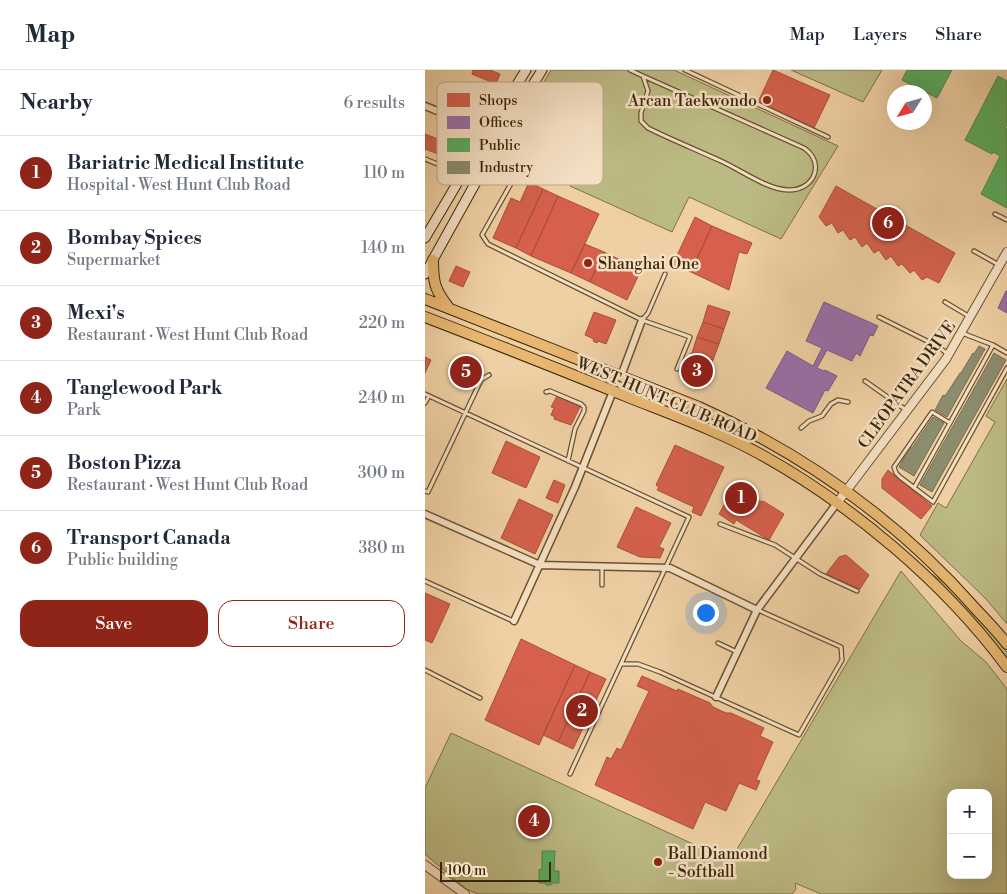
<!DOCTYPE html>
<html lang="en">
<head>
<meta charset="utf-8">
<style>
  body { margin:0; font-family:"Libre Bodoni",serif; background:#f6f6f7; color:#1f2937 }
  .controls { position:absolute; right:15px; bottom:15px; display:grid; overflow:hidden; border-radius:10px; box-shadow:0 5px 20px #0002 }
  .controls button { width:45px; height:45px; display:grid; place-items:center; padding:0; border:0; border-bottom:1px solid #e0e1e3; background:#fff; color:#1f2937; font:25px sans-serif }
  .compass { position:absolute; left:462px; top:15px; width:45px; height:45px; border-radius:50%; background:#fff; box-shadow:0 5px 20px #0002; rotate:233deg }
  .scale { position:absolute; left:15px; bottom:12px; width:111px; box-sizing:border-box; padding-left:5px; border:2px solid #3d2809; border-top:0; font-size:14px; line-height:18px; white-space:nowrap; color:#3d2809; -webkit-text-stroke:4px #f5e0c4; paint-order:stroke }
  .you { position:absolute; left:280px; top:542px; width:18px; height:18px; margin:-12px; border:4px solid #fff; border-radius:50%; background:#1a73e8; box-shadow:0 0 0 8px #1a73e833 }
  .badge { display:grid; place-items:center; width:32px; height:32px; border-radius:50%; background:#8f2418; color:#fff; font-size:16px; font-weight:700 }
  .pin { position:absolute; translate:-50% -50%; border:2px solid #fff; box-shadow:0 1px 5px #0006 }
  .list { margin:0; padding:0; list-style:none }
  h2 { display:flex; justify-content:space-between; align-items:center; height:65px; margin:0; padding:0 20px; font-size:21px }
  h2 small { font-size:16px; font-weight:400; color:#747a83 }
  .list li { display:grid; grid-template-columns:32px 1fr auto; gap:15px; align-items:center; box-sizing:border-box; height:75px; padding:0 20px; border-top:1px solid #e0e1e3 }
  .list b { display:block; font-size:19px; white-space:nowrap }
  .list p { margin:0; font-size:16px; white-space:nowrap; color:#747a83 }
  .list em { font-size:16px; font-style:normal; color:#747a83 }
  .actions { display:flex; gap:10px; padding:15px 20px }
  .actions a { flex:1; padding:11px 0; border:1px solid #8f2418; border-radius:15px; text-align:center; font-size:18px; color:#8f2418 }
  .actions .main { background:#8f2418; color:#fff }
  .map { position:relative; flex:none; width:582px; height:824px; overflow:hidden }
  header { display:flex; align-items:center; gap:30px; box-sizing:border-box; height:70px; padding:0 25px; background:#fff; border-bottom:1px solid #e0e1e3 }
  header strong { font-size:24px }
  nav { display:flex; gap:28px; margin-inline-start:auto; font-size:18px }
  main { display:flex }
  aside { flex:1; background:#fff }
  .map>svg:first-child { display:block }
</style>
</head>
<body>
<header>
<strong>Map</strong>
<nav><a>Map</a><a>Layers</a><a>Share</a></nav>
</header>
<main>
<aside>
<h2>Nearby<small>6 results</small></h2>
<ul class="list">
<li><span class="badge">1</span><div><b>Bariatric Medical Institute</b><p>Hospital · West Hunt Club Road</p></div><em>110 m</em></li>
<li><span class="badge">2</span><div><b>Bombay Spices</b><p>Supermarket</p></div><em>140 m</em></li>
<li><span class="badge">3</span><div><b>Mexi's</b><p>Restaurant · West Hunt Club Road</p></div><em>220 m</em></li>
<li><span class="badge">4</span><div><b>Tanglewood Park</b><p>Park</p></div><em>240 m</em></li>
<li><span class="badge">5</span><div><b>Boston Pizza</b><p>Restaurant · West Hunt Club Road</p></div><em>300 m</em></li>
<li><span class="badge">6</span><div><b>Transport Canada</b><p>Public building</p></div><em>380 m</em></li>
</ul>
<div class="actions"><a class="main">Save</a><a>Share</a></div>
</aside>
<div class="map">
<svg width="582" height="824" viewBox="0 0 582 824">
  <rect width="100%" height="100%" fill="#efd0a4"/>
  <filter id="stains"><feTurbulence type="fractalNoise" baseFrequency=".004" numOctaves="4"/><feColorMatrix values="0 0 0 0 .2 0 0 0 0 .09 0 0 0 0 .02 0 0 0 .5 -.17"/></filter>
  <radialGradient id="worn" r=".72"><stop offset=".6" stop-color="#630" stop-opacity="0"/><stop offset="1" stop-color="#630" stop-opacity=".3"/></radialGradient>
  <!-- green -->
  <path fill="#bcba84" stroke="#7c7146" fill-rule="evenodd" d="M126 0H249L413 76 356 169 264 127 247 162 145 116 154 93 125 78 131 62 120 57 139 31 116 17Z
    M366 0H457L438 32Z
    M582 309V554L561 529 495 465 513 433 521 438 570 352 561 346Z
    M476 501 536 571 561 592 582 619V824H396L370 813 371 819 367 824H53L41 819 0 784V718L26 663 305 791ZM526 723H563V805H526Z
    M507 504 523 516 570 567 582 582V589L546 547 506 505Z"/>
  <!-- shops -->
  <path fill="#d6604d" stroke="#a84f39" d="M48 0H65L75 4 71 14 47 4Z
    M348 0 405 25 389 58 333 32Z
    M0 64 39 79 32 91 0 79Z
    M104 112 118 119 91 178 68 168 86 128 95 132Z
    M411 116 530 183 514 213 502 207 497 210 489 200 485 203 477 194 473 196 466 186 461 190 454 180 449 183 442 173 437 177 430 167 425 170 418 160 413 163 407 153 401 156 394 147Z
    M118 119 133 126 106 186 91 178Z
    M133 126 174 144 146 203 106 186Z
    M270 147 287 156 266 202 248 194Z
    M287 156 327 173 322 184 314 182 304 220 266 202Z
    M160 174 179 182 165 212 146 203Z
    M179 182 216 200 202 230 165 212Z
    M31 196 45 202 38 217 24 211Z
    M283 235 305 242 299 259 278 252Z
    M169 242 191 250 181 274 173 271 172 273 168 271 169 269 160 265Z
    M278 252 299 259 294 274 272 267Z
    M272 267 294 274 288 290 267 283Z
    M266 283 288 290 279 316 258 309Z
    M39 285 45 288 44 290 57 297 48 317 24 306 34 286 38 288Z
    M0 287 6 290 0 303Z
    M132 326 155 337 146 355 129 349 130 347 126 345 129 338 126 337Z
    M81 371 115 387 101 418 67 403Z
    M250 375 299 397 276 446 267 442 269 437 232 420 234 417 231 415Z
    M463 400 507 436 496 449 457 418V409Z
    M129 410 140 415 133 433 121 428Z
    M311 414 323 422 322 424 337 432 338 431 359 444 344 470 311 450 309 454 294 444Z
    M94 429 128 445 110 484 76 468Z
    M211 437 246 453 234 477 239 479 235 488 215 487 192 477Z
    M421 485 444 505 435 519 401 504 414 487Z
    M0 523 25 534 7 573 0 570Z
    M96 569 150 595 114 675 60 650Z
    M150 595 165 602 133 672 118 665Z
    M165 602 181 609 148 679 133 672Z
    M217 606 252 621 253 619 285 633 288 637 301 643H306L339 658 335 666 348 672 331 710 335 711 331 720 314 713 301 741 280 732 268 759 170 715 182 687 186 689 192 678 196 680 224 621 212 616Z"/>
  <!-- offices -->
  <path fill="#9970ab" stroke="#7d5a7a" d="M581 221H582V243L573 238Z
    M399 232 453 256 448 266 445 265 435 286 431 283 427 291 402 280 392 298 399 301 400 300 412 306 403 321 400 320 388 343 341 318 362 281 388 296 397 278 381 271Z"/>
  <!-- public -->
  <path fill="#5aae61" stroke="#518647" d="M482 0H527L512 28 477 10Z
    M573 6 582 11V55L580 58 582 59V138L556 124 575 86 568 82 567 84 540 70Z
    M117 781H130L129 801H134V813H126V815H121V813H114V800L117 799Z"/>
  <!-- industry -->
  <path fill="#8c8c6e" stroke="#746e50" d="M554 276 560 279 522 347 510 340 518 325 520 326 535 303H536L548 283 549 284Z
    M569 283 581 290 507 422 495 415Z
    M508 347 519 353 489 406 474 397 485 377 487 378Z"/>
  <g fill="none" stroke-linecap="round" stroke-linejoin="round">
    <defs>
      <path id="service" d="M205 0 218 6 379 78C401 93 389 121 363 120 341 119 316 100 296 91 272 80 247 70 223 58L216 51V43L223 21 218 6
        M260 0 403 67
        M0 89 52 110
        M92 103 57 165 63 174 217 250 265 267 252 299
        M570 144 582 150
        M549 181 574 195
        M520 232 545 247
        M454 247 512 276 523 284
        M218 249 223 243 240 204
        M537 263 568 275 582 283
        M568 275 525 353 507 342 469 397 471 403 475 407 508 432 582 298
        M440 311 481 340
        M121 322 125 321 156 334 159 337V341L150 359 143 391
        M0 324 264 447 145 704
        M0 333 4 326
        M376 358 384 351 397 346 406 334 413 330 423 332
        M489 418 525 353
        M0 421 3 422 56 310 64 305
        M295 454 350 475 395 504 432 521
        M177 497V515
        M0 511 88 551
        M293 573 312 582
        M197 594H213L235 602 374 665 417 590 416 577 333 540
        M0 600 55 628"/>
      <path id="minor" d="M0 36 76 67
        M196 306 217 250
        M0 444 115 495 245 498 332 540
        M89 551 150 417 188 321
        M291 627 332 540 412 433"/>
      <path id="tertiary" d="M412 433 521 289 582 182
        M0 795 40 824"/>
      <path id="secondary" d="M0 168 63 61 101 0
        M0 204 76 67 117 0"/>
      <path id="primary" d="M8 190C8 213 10 220 24 238
        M0 229 274 337C379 384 473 451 549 537 560 549 572 561 582 574
        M0 247C68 273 136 300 203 327 248 345 293 361 335 384 427 435 519 512 582 597"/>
    </defs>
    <!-- service casing -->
    <use href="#service" stroke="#6a5230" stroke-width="5.5"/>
    <!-- minor casing -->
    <use href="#minor" stroke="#6a5230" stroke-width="9"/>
    <!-- tertiary casing -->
    <use href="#tertiary" stroke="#6a5230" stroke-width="10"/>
    <!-- secondary casing -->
    <use href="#secondary" stroke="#3d2809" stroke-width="11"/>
    <!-- primary casing -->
    <use href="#primary" stroke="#3d2809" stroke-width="12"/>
    <!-- service -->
    <use href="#service" stroke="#f5e0c4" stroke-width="3"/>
    <!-- minor -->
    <use href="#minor" stroke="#f5e0c4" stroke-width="6"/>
    <!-- tertiary -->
    <use href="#tertiary" stroke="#f5e0c4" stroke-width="8"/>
    <!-- secondary -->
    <use href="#secondary" stroke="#f5e0c4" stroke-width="9"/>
    <!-- primary -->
    <use href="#primary" stroke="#e8b872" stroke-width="10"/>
  </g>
  <!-- markers -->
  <g fill="#8f2418" stroke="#f5e0c4" stroke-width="2">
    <circle cx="342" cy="30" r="5"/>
    <circle cx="163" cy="193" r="5"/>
    <circle cx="233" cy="792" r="5"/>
  </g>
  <g text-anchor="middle" stroke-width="5" stroke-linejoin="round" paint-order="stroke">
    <!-- poi labels -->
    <g font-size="16" fill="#3d2809" stroke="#f5e0c4" text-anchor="start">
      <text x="332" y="36" text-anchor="end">Arcan Taekwondo</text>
      <text x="173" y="199">Shanghai One</text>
      <text x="243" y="789">Ball Diamond<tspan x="243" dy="18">- Softball</tspan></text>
    </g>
    <!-- street labels -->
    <g font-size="16" fill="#3d2809" stroke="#f5e0c4">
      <text transform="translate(481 314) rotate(-54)" y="6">CLEOPATRA DRIVE</text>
      <text transform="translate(242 329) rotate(23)" y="6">WEST HUNT CLUB ROAD</text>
    </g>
  </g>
  <!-- legend -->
  <rect x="12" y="12" width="166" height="103" rx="8" fill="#f5e0c4" stroke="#bea98c" stroke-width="1"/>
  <rect x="22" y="23" width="23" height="14" fill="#d6604d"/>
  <rect x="22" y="46" width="23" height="13" fill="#9970ab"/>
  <rect x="22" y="68" width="23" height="14" fill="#5aae61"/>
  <rect x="22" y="91" width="23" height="13" fill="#8c8c6e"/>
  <g font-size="14" fill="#3d2809">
    <text x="54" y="35">Shops</text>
    <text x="54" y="57">Offices</text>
    <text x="54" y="80">Public</text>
    <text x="54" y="102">Industry</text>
  </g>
  <rect width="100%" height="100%" filter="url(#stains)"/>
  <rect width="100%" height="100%" fill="url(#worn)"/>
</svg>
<div class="controls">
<button>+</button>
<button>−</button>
</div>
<svg class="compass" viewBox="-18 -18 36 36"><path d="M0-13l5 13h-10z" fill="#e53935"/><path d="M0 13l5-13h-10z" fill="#747a83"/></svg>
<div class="scale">100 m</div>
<div class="you"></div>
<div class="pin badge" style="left:316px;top:428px">1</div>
<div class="pin badge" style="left:157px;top:641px">2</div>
<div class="pin badge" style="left:272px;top:301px">3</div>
<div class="pin badge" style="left:109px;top:751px">4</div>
<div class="pin badge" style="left:41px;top:302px">5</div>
<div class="pin badge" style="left:463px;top:153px">6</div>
</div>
</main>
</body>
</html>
